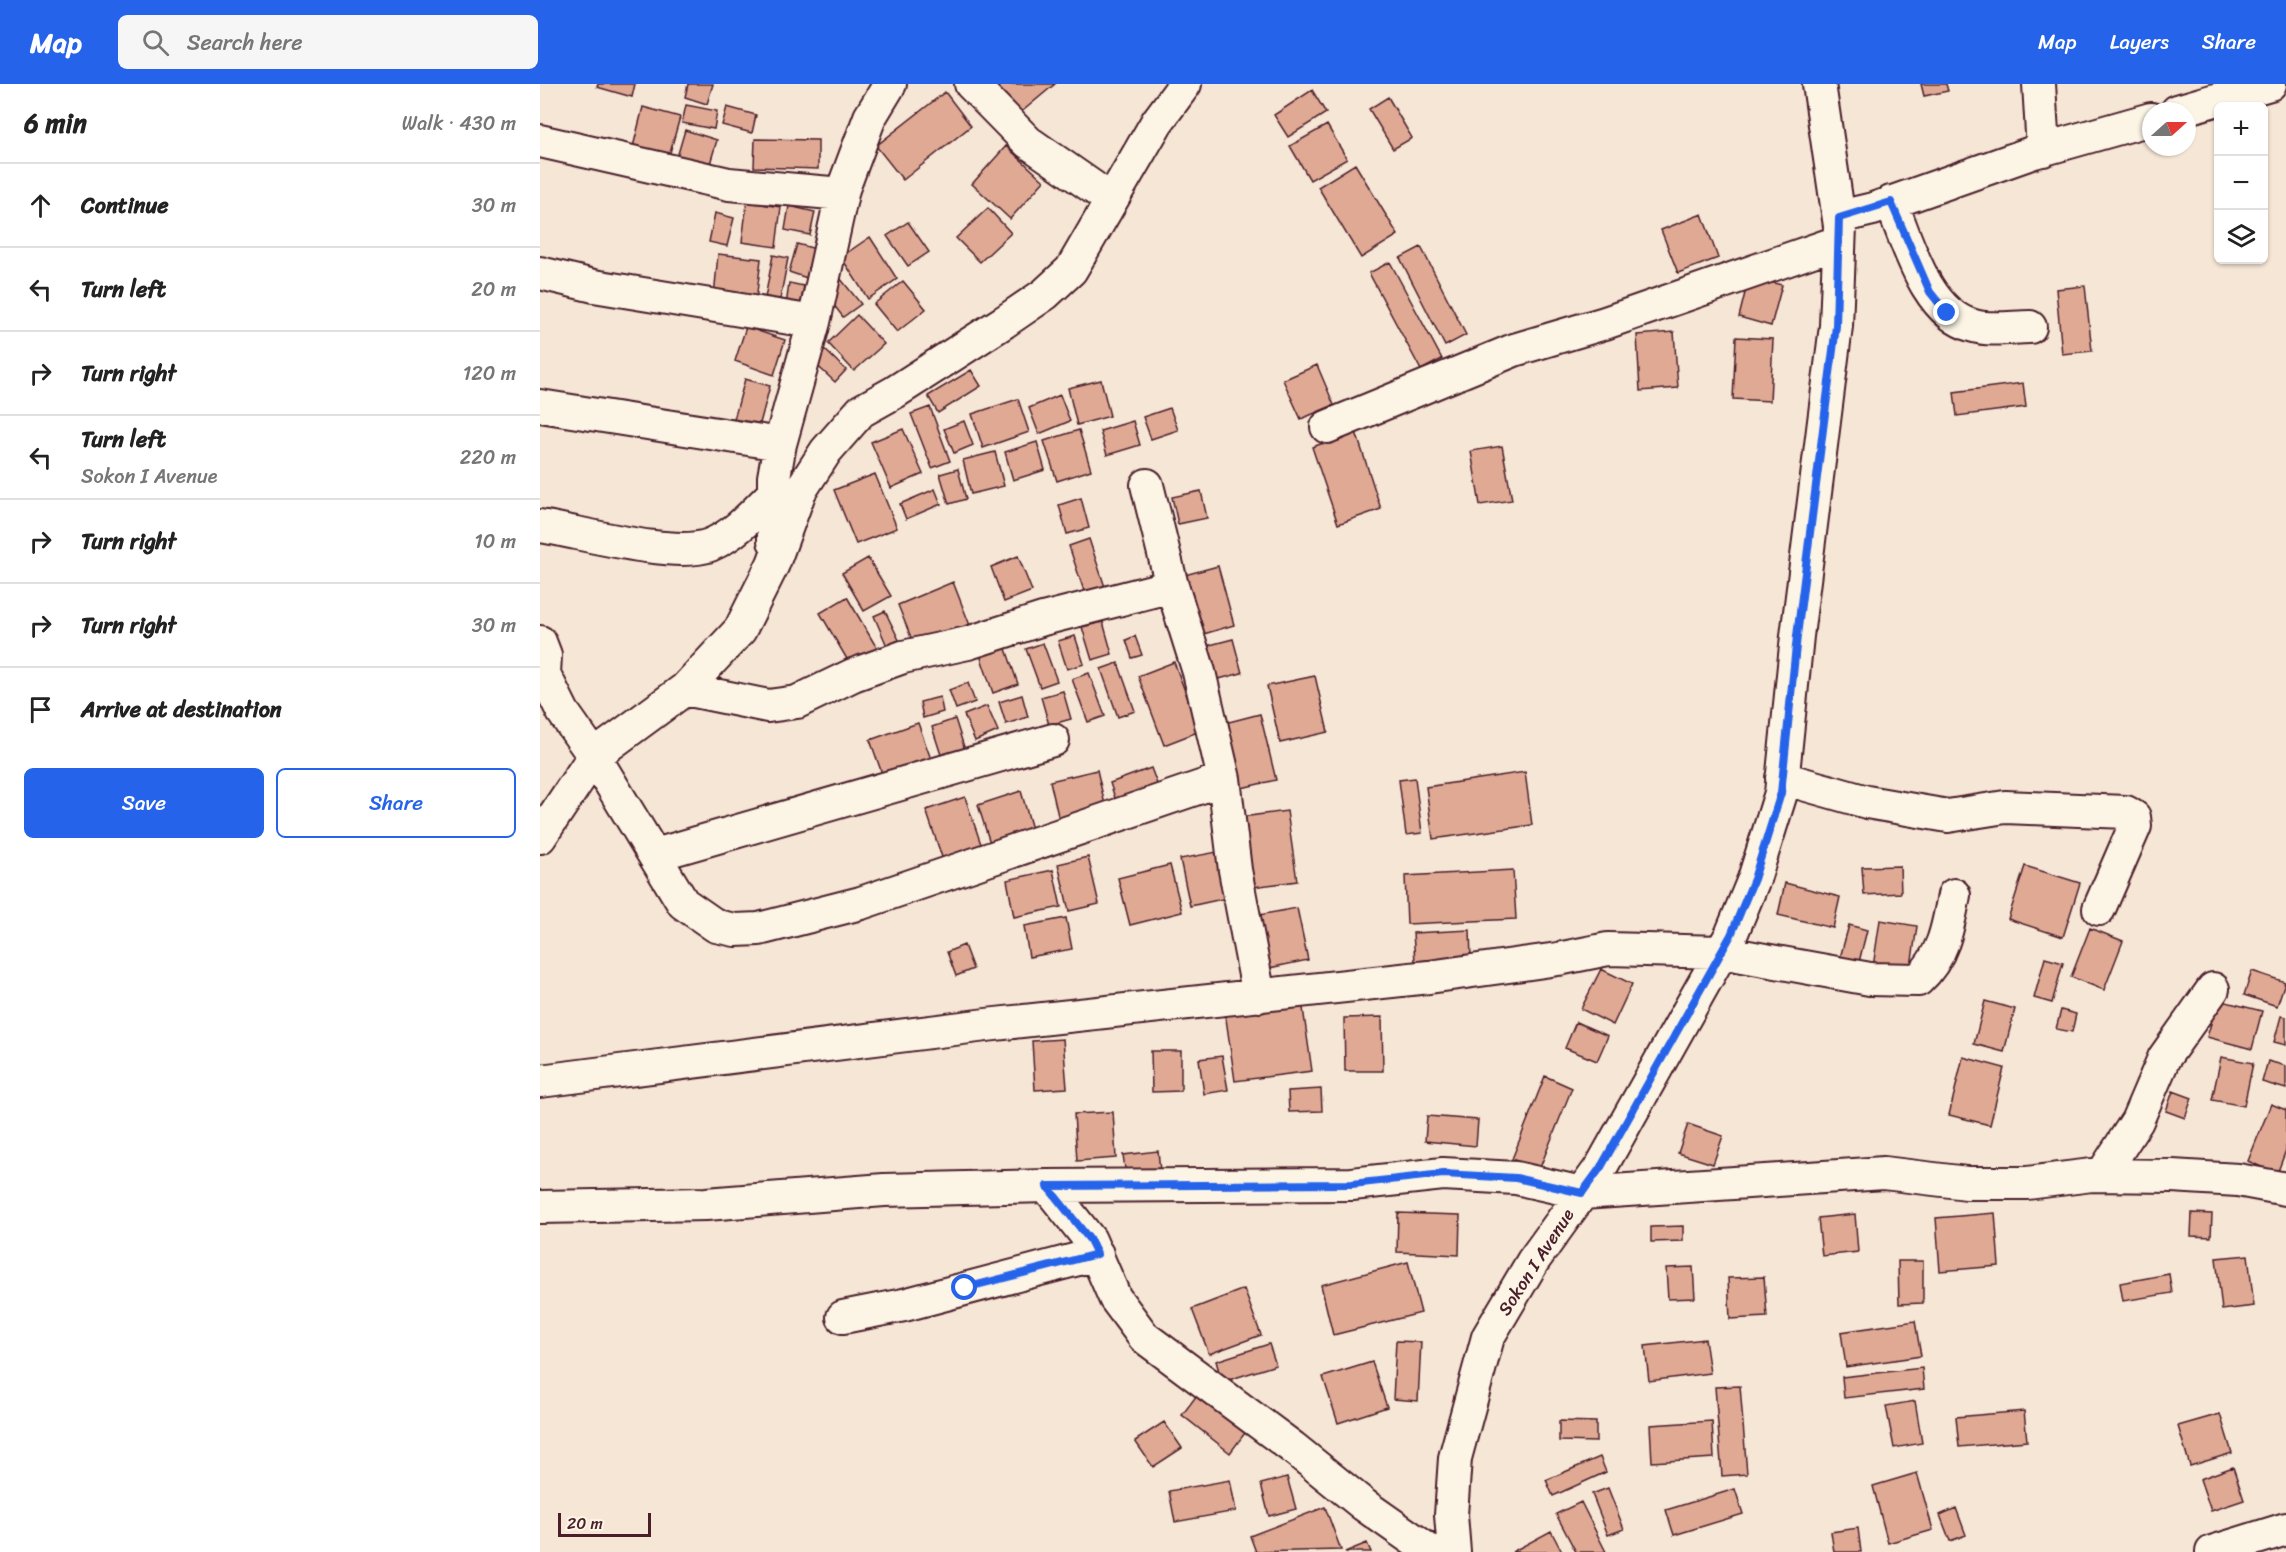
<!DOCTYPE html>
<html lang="en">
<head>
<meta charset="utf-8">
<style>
  body { margin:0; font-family:Sriracha,sans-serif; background:#f6f6f6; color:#222 }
  .controls { position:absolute; right:18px; top:18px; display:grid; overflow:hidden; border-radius:9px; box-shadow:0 2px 4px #0004 }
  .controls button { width:54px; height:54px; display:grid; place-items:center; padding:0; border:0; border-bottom:2px solid #e0e0e0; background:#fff; color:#222; font:30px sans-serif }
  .compass { position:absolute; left:1602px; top:18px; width:54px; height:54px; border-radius:50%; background:#fff; box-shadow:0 2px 4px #0004; rotate:69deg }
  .scale { position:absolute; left:18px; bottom:15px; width:93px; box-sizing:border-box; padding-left:6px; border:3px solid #4a1f2b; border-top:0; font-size:16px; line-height:21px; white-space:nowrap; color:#4a1f2b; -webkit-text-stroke:4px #fcf5e5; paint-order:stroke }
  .stop { position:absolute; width:18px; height:18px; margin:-14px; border:4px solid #2563eb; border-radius:50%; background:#fff }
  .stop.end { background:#2563eb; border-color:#fff; box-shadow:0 2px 6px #0008 }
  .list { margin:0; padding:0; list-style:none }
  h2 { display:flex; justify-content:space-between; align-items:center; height:78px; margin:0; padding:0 24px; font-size:26px }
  h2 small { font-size:20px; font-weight:400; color:#767676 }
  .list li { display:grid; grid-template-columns:39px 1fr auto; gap:18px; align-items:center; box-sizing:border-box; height:84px; padding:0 24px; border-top:2px solid #e0e0e0 }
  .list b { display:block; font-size:22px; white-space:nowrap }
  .list p { margin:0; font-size:20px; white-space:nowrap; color:#767676 }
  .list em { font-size:20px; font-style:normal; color:#767676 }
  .actions { display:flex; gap:12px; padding:18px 24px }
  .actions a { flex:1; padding:14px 0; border:2px solid #2563eb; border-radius:9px; text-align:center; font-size:21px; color:#2563eb }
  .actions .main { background:#2563eb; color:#fff }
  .icon { flex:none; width:33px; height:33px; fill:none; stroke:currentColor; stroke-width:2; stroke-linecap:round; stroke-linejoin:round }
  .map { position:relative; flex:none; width:1746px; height:1468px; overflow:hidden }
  header { display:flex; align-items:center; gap:36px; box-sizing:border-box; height:84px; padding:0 30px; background:#2563eb; color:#fff }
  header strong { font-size:28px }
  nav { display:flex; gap:33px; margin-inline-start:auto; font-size:21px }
  .search { width:420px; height:54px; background:#f6f6f6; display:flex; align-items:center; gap:15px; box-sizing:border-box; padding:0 21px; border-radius:9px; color:#767676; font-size:22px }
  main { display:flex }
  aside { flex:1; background:#fff }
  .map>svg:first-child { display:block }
</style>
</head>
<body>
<header>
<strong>Map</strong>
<div class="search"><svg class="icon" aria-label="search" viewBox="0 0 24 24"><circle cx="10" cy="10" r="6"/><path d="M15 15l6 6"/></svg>Search here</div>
<nav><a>Map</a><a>Layers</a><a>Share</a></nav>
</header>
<main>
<aside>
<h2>6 min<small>Walk · 430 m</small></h2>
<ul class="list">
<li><svg class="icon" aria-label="ahead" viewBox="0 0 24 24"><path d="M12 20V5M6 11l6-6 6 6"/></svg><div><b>Continue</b></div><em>30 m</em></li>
<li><svg class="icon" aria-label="left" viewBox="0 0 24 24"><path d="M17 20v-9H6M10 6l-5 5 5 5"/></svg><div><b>Turn left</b></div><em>20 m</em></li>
<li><svg class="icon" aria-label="right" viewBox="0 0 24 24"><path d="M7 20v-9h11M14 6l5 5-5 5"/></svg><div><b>Turn right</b></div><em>120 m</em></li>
<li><svg class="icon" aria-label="left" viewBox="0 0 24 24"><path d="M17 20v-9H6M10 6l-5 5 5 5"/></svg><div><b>Turn left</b><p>Sokon I Avenue</p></div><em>220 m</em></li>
<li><svg class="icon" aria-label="right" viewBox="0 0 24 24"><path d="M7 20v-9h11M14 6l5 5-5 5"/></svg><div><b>Turn right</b></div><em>10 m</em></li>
<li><svg class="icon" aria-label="right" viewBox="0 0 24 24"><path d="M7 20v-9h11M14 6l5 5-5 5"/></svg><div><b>Turn right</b></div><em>30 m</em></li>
<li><svg class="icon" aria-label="arrive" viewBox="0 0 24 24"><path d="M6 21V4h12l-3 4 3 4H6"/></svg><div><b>Arrive at destination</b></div></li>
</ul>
<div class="actions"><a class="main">Save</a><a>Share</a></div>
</aside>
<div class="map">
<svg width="1746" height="1468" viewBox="0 0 1746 1468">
  <rect width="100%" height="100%" fill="#f6e6d5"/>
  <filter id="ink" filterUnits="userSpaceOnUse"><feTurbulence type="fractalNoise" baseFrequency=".0167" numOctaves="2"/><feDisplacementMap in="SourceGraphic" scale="12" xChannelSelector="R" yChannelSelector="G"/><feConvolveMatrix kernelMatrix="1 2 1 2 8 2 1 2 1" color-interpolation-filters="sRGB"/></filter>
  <g filter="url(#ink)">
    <!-- building -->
    <path fill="#dfa994" stroke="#4a1f2b" stroke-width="1.5" d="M58 0H95L92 13 57 3Z
      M148 0H173L167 20 145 13Z
      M454 0H515L479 30Z
      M1381 0H1406L1408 7 1384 12Z
      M772 6 786 29 748 53 734 31Z
      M405 8 431 42 363 96 336 62Z
      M848 13 872 54 853 65 829 25Z
      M146 21 177 27 174 45 142 39Z
      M103 23 140 33 129 72 93 63Z
      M187 23 216 31 212 49 182 41Z
      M787 41 807 75 770 96 750 62Z
      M145 46 177 56 167 90 135 80Z
      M215 55 278 56V85L214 83Z
      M466 62 504 97 470 135 432 100Z
      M815 80 858 151 821 174 778 103Z
      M207 118 241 123 236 163 202 158Z
      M249 122 275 128 270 151 245 146Z
      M448 124 471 149 440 178 416 154Z
      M175 129 194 134 187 162 169 158Z
      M1162 130 1178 174 1138 189 1121 146Z
      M368 138 389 168 368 182 347 152Z
      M330 153 357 195 328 215 301 173Z
      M257 160 276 165 267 194 249 188Z
      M881 163 926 251 905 262 860 174Z
      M178 170 221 175 216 217 174 212Z
      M233 171 248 174 240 216 225 214Z
      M850 178 902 275 881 286 829 189Z
      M1209 193 1242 201 1231 242 1199 233Z
      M300 194 321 220 303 233 283 207Z
      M363 197 386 225 357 248 334 220Z
      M249 199 264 202 260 224 246 222Z
      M1545 202 1552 267 1522 270 1516 205Z
      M317 231 344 260 314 287 288 259Z
      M206 243 245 256 234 291 195 277Z
      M1134 248 1138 304 1100 307 1097 251Z
      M1196 253 1233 255 1230 317 1193 315Z
      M282 263 306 286 295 298 270 275Z
      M777 281 794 321 761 335 743 296Z
      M431 286 441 302 398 329 388 312Z
      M205 295 230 302 218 347 193 339Z
      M561 296 570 332 537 341 528 304Z
      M1483 299 1486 323 1417 332 1414 308Z
      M520 311 530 337 499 350 489 324Z
      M478 315 489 348 443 364 432 330Z
      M390 323 410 377 392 384 371 330Z
      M630 324 638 346 611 355 603 333Z
      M424 337 433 361 414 369 404 345Z
      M593 337 600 361 567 371 560 347Z
      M363 345 383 390 351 404 331 358Z
      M539 346 551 386 517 397 504 357Z
      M816 348 841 425 798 440 772 363Z
      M497 358 505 386 473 396 465 368Z
      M962 362 972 416 940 421 931 367Z
      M455 368 464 402 431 410 423 376Z
      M418 385 426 415 409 420 400 390Z
      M335 390 357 444 316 460 294 406Z
      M395 405 401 420 366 435 360 420Z
      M661 407 667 434 638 440 632 413Z
      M541 414 549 444 527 450 519 421Z
      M549 455 565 503 545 510 529 462Z
      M478 472 492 507 464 518 451 483Z
      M328 474 351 512 324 527 302 489Z
      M678 482 694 541 657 552 641 492Z
      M413 498 431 544 376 566 358 521Z
      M307 513 338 566 311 582 280 529Z
      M345 527 359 556 347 562 334 532Z
      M563 538 572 570 552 576 542 543Z
      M535 552 544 580 527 585 518 557Z
      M595 552 602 571 592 574 586 556Z
      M693 555 702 589 671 597 662 563Z
      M464 559 478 600 453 609 439 568Z
      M503 559 517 597 500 603 486 565Z
      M634 578 660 647 624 661 598 592Z
      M578 579 595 627 578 633 561 585Z
      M549 589 565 632 548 638 532 595Z
      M775 592 788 648 740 659 727 602Z
      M428 599 435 618 416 625 409 606Z
      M523 607 531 635 509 641 501 613Z
      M482 611 488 633 466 640 459 618Z
      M400 613 403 628 383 634 380 618Z
      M447 622 458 647 435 657 424 631Z
      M720 630 736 696 697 705 681 640Z
      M415 635 426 669 403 677 392 643Z
      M378 639 392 678 344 695 330 656Z
      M611 684 619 705 577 720 570 699Z
      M557 686 566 725 519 736 510 697Z
      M985 688 992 741 893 755 886 703Z
      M875 694 882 749 866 751 859 696Z
      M481 707 492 745 450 759 438 721Z
      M425 713 443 766 404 779 386 726Z
      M747 727 757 797 713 803 702 733Z
      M677 768 687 814 650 822 640 775Z
      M548 773 559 820 529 827 518 780Z
      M630 781 642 828 590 841 578 794Z
      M1360 782 1361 809 1324 811 1322 783Z
      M1485 782 1540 799 1523 853 1468 835Z
      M513 786 521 823 474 833 467 796Z
      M973 786 976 835 867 840 865 792Z
      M1245 799 1300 813 1293 844 1238 831Z
      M757 824 768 876 729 884 719 831Z
      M526 834 532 865 489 873 484 842Z
      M1340 836 1377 842 1370 889 1333 883Z
      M1309 841 1327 846 1319 878 1300 874Z
      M1550 844 1583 857 1564 906 1531 893Z
      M930 846 931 874 875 877 873 849Z
      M424 861 433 885 416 892 407 868Z
      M1505 874 1523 879 1512 919 1494 914Z
      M1061 885 1092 900 1073 941 1041 925Z
      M1712 887 1745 898 1737 922 1704 911Z
      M1678 916 1722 927 1712 965 1667 953Z
      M762 917 772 987 695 997 685 928Z
      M1445 917 1475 925 1464 968 1434 960Z
      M1521 926 1536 930 1532 948 1516 945Z
      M1741 932 1746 933V961L1734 958Z
      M842 933 843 987H805L804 934Z
      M1036 938 1068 952 1057 977 1025 964Z
      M523 955 527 1004 495 1006 492 957Z
      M611 967H641V1007L612 1008Z
      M682 972 688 1006 664 1010 659 975Z
      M1423 973 1464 984 1450 1041 1409 1031Z
      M1681 973 1713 979 1704 1022 1672 1016Z
      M1728 977 1746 982V1005L1722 998Z
      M1005 992 1032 1004 999 1086 972 1075Z
      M781 1005 782 1027 749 1028 748 1007Z
      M1633 1007 1652 1014 1645 1034 1626 1027Z
      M1731 1020 1746 1026V1066L1737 1090 1708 1077Z
      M573 1028 576 1074 537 1077 534 1030Z
      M887 1032 938 1036 936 1062 885 1057Z
      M1148 1040 1183 1052 1173 1080 1138 1069Z
      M618 1067 620 1087 586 1091 583 1071Z
      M858 1129 920 1131 919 1171 857 1168Z
      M1455 1129 1459 1182 1400 1187 1396 1134Z
      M1652 1129 1672 1130 1671 1153 1651 1152Z
      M1315 1130 1318 1168 1282 1172 1278 1134Z
      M1143 1142V1157L1111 1158V1143Z
      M1708 1171 1714 1222 1682 1226 1676 1174Z
      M1358 1177H1383V1219L1359 1220Z
      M868 1178 881 1229 793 1251 781 1201Z
      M1153 1183 1155 1214 1128 1215 1126 1184Z
      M1629 1190 1632 1209 1583 1217 1580 1199Z
      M1224 1193 1227 1233 1190 1235 1188 1194Z
      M704 1205 721 1251 669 1270 652 1225Z
      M1375 1237 1381 1272 1306 1283 1301 1248Z
      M1165 1255 1170 1289 1109 1297 1105 1262Z
      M856 1257 881 1258 878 1317 853 1315Z
      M729 1260 736 1281 682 1298 676 1277Z
      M832 1278 847 1323 798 1339 783 1293Z
      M1382 1284 1384 1305 1304 1314 1302 1293Z
      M1200 1302 1207 1390 1182 1392 1175 1303Z
      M657 1311 705 1349 690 1369 642 1331Z
      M1375 1317 1382 1359 1354 1364 1346 1322Z
      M1484 1327 1487 1357 1419 1363 1416 1333Z
      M1680 1330 1692 1369 1650 1382 1638 1342Z
      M1019 1337 1056 1338V1358L1019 1357Z
      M1172 1337 1174 1374 1112 1378 1110 1341Z
      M624 1338 642 1364 613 1383 595 1357Z
      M1060 1373 1066 1388 1013 1412 1006 1396Z
      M1693 1383 1704 1416 1671 1427 1660 1395Z
      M1377 1389 1393 1446 1348 1459 1333 1402Z
      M747 1393 756 1425 729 1432 721 1400Z
      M690 1396 696 1427 635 1438 629 1407Z
      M1068 1404 1084 1445 1068 1451 1052 1410Z
      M1195 1405 1203 1430 1134 1451 1126 1426Z
      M1041 1418 1066 1468H1036L1016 1430Z
      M785 1423 801 1466 716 1468 710 1452Z
      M1416 1424 1426 1451 1410 1457 1400 1431Z
      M1318 1444 1321 1468H1294L1291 1448Z
      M1011 1447 1022 1468H972Z
      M827 1459 831 1468H805Z"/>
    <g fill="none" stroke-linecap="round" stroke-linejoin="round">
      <defs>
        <path id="minor" d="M431 0 488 58 570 115
          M1499 0 1503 66
          M1637 27 1730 0
          M0 57 189 100 302 110
          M1351 118C1368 159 1386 230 1434 242 1450 247 1473 243 1490 243
          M1299 133 1333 125 1494 68 1611 35
          M0 189 54 202 274 238
          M0 322 240 360
          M787 343 974 266 1065 239 1298 158
          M607 401 632 502 659 588 684 695 695 786 719 912
          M0 442C40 448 134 475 170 461 196 450 214 429 234 409
          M234 457V393L240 360 274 238 303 105 330 33 350 0
          M0 558 5 571 4 590 23 628 54 672 143 819 176 842 195 846 219 845 321 819 684 695
          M145 605 228 622 257 618 313 591 363 573 428 559 503 535 632 502
          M1242 694 1327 718 1408 732 1465 723 1586 728 1594 733 1595 742 1559 825
          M0 753 54 672 145 605 200 546 233 480 260 407 286 367 321 327 355 308 464 238 505 210 531 186 617 38 645 0
          M115 771 513 656
          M0 997 446 941 889 893 1018 875 1068 865 1181 868 1330 895 1378 896C1403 873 1408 844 1414 811
          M1562 1091 1597 1037 1624 974 1673 905
          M507 1102 550 1156 575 1214 604 1253 752 1363 824 1421 891 1468
          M0 1123 166 1120 344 1106 507 1102 812 1100 903 1090 976 1094 1042 1109 1344 1089 1427 1099H1487L1552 1091 1632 1092 1698 1096 1746 1105
          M303 1233 364 1221 557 1170
          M914 1468 911 1431 915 1374 948 1253 993 1177 1061 1083 1191 851 1214 795 1241 709 1257 552 1296 242 1300 142 1279 0
          M1672 1468 1746 1445"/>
      </defs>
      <!-- minor casing -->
      <use href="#minor" stroke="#4a1f2b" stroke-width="36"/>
      <!-- minor -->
      <use href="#minor" stroke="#fcf5e5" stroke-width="32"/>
    </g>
  </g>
  <g fill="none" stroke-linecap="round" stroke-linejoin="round" filter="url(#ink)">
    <!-- route -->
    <path stroke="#2563eb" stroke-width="8" d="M425 1204 557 1170 550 1156 507 1102 812 1100 903 1090 976 1094 1042 1109 1061 1083 1191 851 1214 795 1241 709 1257 552 1296 242 1299 134 1351 118 1390 208 1407 229"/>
  </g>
  <g text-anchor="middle" stroke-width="4.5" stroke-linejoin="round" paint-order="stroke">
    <!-- street labels -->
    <g font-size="18" fill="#4a1f2b" stroke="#fcf5e5">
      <text transform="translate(996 1178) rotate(-57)" y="6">Sokon I Avenue</text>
    </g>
  </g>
</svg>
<div class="controls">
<button>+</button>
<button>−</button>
<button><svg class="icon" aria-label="layers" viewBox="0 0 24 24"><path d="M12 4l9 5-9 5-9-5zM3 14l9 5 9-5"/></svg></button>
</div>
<svg class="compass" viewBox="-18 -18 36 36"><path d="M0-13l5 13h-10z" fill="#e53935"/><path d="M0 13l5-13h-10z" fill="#767676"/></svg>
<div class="scale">20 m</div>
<div class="stop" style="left:425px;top:1204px"></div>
<div class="stop end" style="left:1407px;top:229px"></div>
</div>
</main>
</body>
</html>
